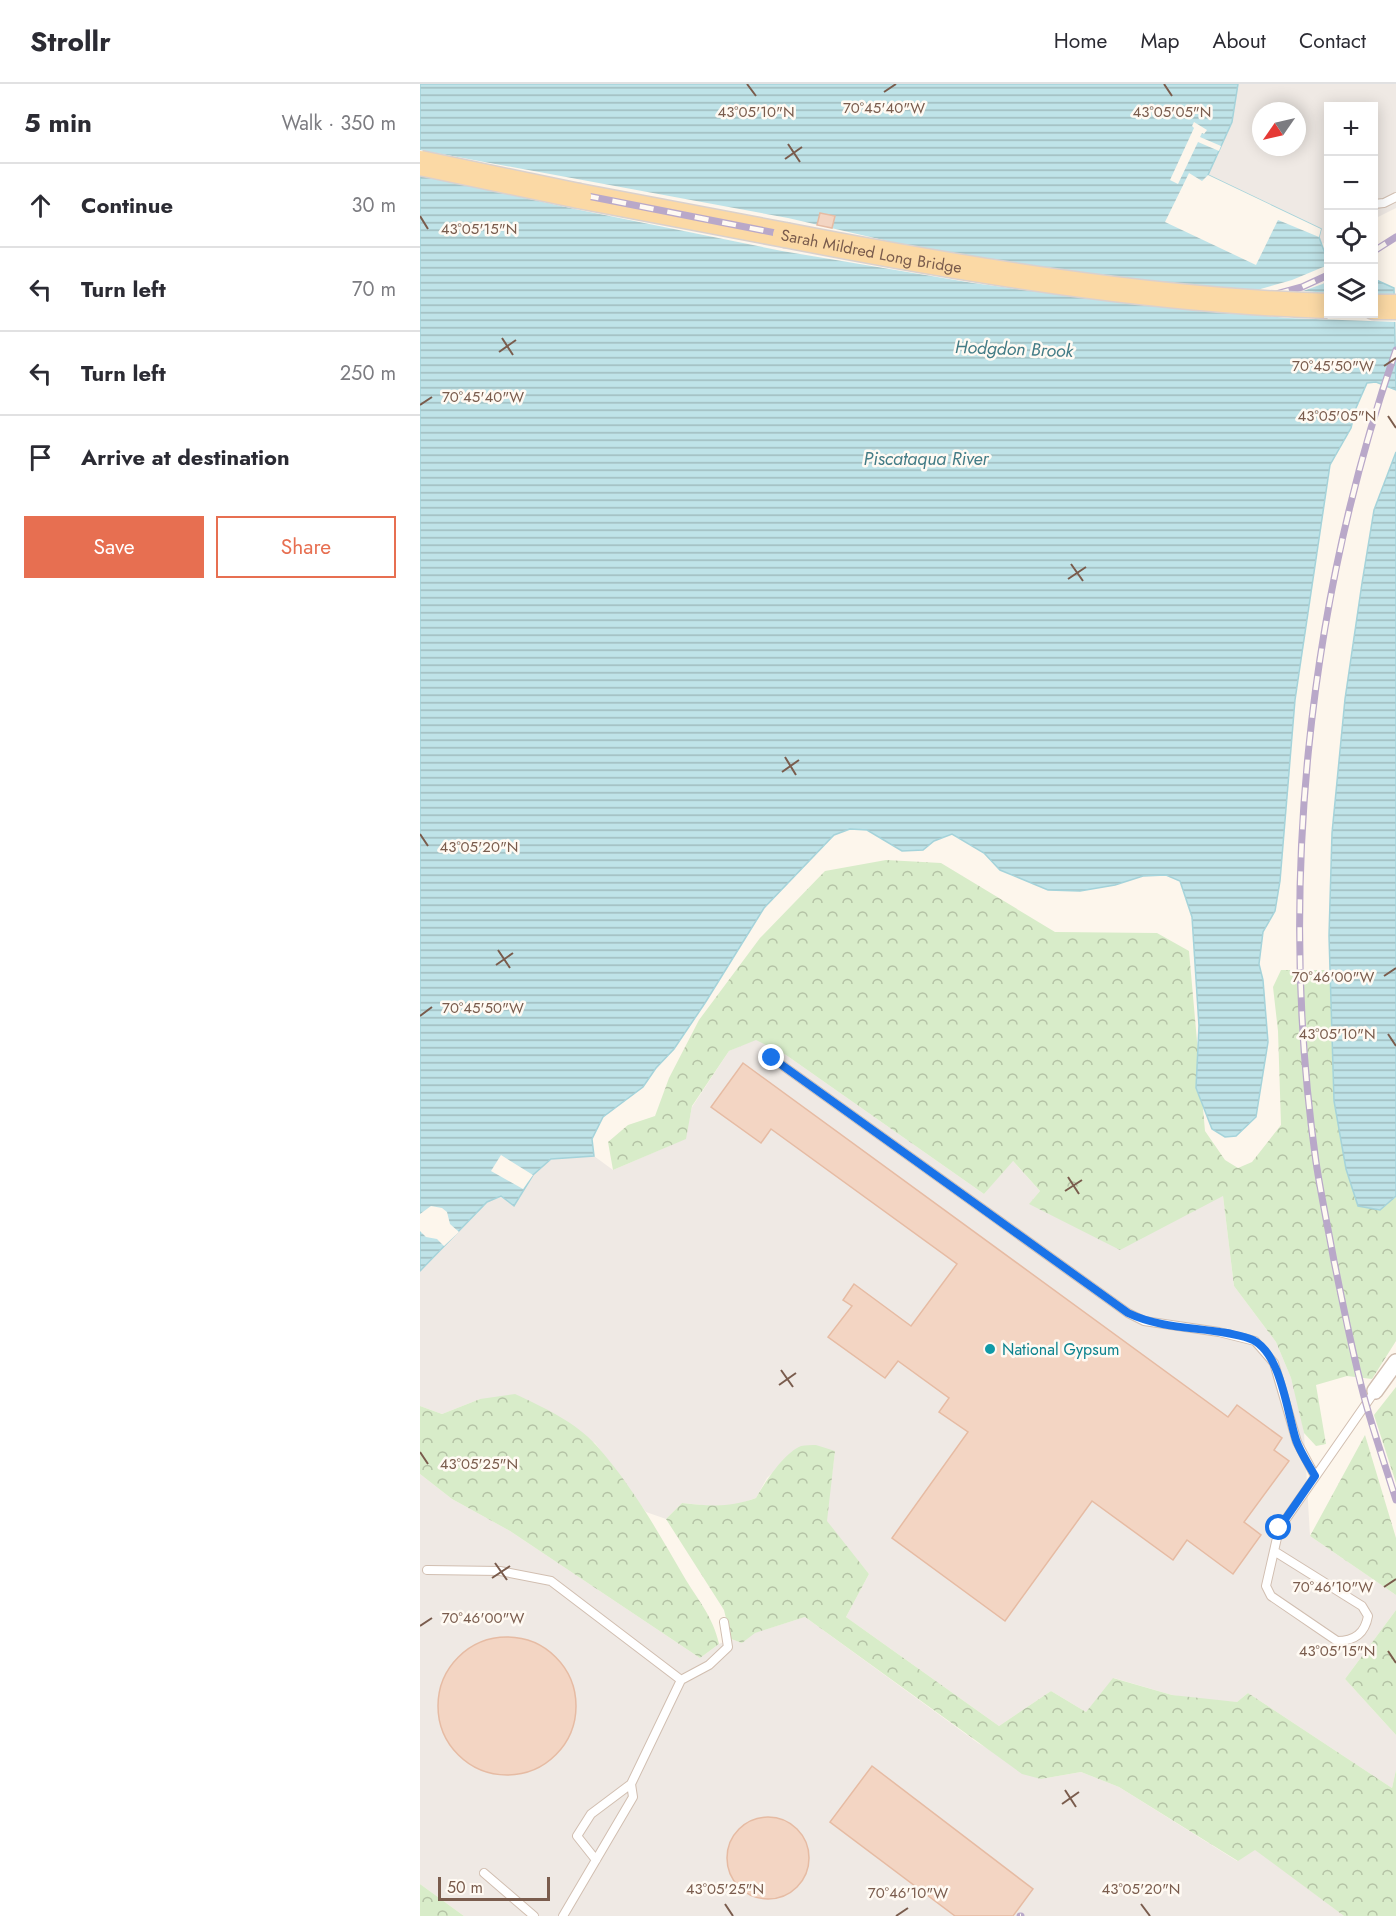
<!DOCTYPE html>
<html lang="en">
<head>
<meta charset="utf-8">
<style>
  body { margin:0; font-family:Jost,sans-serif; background:#f2f2f3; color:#2b2b33 }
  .controls { position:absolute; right:18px; top:18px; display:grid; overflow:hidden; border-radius:0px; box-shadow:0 3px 15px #0003 }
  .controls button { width:54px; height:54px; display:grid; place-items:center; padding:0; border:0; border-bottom:2px solid #e1e1e2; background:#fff; color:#2b2b33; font:30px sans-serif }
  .compass { position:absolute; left:832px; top:18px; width:54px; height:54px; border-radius:50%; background:#fff; box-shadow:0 3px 15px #0003; rotate:236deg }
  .scale { position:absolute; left:18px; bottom:15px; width:112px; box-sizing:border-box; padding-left:6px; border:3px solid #7a5c4d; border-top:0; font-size:16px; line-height:21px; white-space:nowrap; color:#7a5c4d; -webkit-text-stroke:4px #fffaf3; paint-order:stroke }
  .stop { position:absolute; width:18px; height:18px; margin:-14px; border:4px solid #1a73e8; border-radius:50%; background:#fff }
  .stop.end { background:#1a73e8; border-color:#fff; box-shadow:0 2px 6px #0008 }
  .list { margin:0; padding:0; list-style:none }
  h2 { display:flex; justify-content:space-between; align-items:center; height:78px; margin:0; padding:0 24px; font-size:26px }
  h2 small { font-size:20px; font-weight:400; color:#7c7c81 }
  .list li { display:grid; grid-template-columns:39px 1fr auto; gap:18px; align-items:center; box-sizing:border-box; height:84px; padding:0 24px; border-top:2px solid #e1e1e2 }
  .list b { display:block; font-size:22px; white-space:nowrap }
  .list em { font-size:20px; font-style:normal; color:#7c7c81 }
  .actions { display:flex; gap:12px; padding:18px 24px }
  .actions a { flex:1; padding:14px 0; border:2px solid #e76f51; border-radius:0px; text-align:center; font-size:21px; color:#e76f51 }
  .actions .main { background:#e76f51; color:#fff }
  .icon { flex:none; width:33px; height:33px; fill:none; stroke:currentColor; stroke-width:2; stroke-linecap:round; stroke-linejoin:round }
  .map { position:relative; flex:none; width:976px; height:1832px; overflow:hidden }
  header { display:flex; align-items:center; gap:36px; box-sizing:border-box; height:84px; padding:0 30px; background:#fff; border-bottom:2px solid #e1e1e2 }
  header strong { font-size:28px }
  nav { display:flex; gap:33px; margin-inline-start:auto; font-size:21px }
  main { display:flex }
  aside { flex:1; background:#fff }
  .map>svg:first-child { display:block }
</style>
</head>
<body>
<header>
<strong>Strollr</strong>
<nav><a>Home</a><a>Map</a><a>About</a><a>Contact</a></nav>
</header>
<main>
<aside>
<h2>5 min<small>Walk · 350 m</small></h2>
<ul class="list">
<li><svg class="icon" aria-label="ahead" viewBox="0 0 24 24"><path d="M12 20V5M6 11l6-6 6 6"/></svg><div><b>Continue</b></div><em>30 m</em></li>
<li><svg class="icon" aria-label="left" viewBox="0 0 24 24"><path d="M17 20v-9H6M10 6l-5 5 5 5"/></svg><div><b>Turn left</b></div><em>70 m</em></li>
<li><svg class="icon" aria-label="left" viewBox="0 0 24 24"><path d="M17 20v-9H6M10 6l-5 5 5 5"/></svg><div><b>Turn left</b></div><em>250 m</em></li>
<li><svg class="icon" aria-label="arrive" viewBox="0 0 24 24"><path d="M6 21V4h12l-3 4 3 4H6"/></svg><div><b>Arrive at destination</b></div></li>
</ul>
<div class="actions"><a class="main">Save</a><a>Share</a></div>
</aside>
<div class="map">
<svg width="976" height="1832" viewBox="0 0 976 1832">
  <defs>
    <pattern id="forest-crowns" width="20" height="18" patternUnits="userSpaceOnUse" patternTransform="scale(1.5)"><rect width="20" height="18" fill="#d8ecc9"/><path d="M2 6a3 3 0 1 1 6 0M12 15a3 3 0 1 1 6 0" fill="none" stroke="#b4c2a5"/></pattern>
    <pattern id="water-rules" width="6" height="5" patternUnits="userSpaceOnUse" patternTransform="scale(1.5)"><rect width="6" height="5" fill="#bfe3e8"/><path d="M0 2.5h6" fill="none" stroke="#a0bbbe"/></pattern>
  </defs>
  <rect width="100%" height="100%" fill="#fdf6ec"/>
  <!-- industrial -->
  <path fill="#efe9e4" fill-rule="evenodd" d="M818 0H976V124L954 135V22H908V157L902 160 899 153 788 91 812 38ZM841 27H877V63H841Z
    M336 955 366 971 564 1110 592 1076 620 1107 610 1119 803 1112 814 1202 856 1258 871 1294 878 1319 884 1349 890 1452 976 1511V1526L925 1595 976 1651V1686L972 1704 828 1609 817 1618 790 1617 752 1611 694 1594 666 1628 631 1607 579 1642 426 1533 449 1490 406 1437 415 1367 382 1362 347 1394 336 1414 315 1421 292 1422 262 1419 246 1435 226 1428 175 1359 60 1315 22 1330 0 1322V1187L67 1118 81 1112 94 1122 113 1091 131 1075 174 1072 193 1086 265 1055 272 1023 309 967Z
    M0 1390 32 1415 90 1447 280 1574 299 1560 311 1555 322 1559 334 1549 385 1533 558 1659 621 1695 661 1688 699 1703 817 1777 835 1765 924 1832H44L0 1800Z"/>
  <!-- forest -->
  <path fill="url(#forest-crowns)" d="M466 776 521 779 635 848 737 849 769 867 785 1047 805 1076 818 1084 832 1078 861 1041 858 947 853 903 861 886H911L914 1017 960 1126 976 1112V1257L952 1295 927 1292 896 1301 906 1360 896 1362 884 1349 871 1294 856 1258 814 1202 803 1112 700 1166 609 1120 620 1107 593 1077 564 1110 366 971 336 956 309 967 272 1022 266 1055 193 1086 188 1058 208 1041 235 1032 249 994 279 936 340 854 405 787Z
    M976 1303V1399L954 1331Z
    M95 1310C121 1322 157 1339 176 1361 211 1400 237 1446 263 1491 277 1515 293 1532 299 1560L280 1574 90 1447 32 1415 0 1390V1322L22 1330 60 1315Z
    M945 1351 976 1454V1511L890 1452Z
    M396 1361 415 1367 407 1437 449 1490 426 1533 579 1642 631 1607 666 1628 693 1594 752 1611 817 1618 828 1609 972 1704 976 1686V1832H924L835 1766 818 1777 699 1703 661 1688 621 1695 602 1690 385 1533 335 1549 322 1559 311 1555 304 1526 246 1435 262 1419C291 1422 308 1424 336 1414 345 1398 364 1369 381 1362 385 1361 392 1361 396 1361Z
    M976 1526V1651L925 1595Z
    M0 1800 44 1832H0Z"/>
  <!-- water -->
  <path fill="url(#water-rules)" stroke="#a5d3da" stroke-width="1.5" d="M0 0H818L812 38 788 91 901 145 899 153 908 178V230H954V195L974 204 976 306 956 298 947 299 936 324 931 344 910 381 875 616 860 797 855 827 843 848 839 880 843 896 848 958 836 1033 816 1052 805 1053 792 1045 776 1004 779 942 772 833 760 797 746 791 723 792 695 801 660 807 628 806 580 786 564 769 532 750 514 757 503 766 482 767 447 746 430 745 414 751 344 824 285 919 254 965 236 984 223 1003 183 1033 172 1055 174 1072 131 1075 113 1091 94 1122 81 1112 67 1118 0 1187Z
    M976 368V1112L960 1126 938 1122 926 1085 914 1017 909 852 912 749 925 615 942 499 954 426Z"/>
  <!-- pier -->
  <path fill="#fdf6ec" d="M774 38 787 46 784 50 782 49 780 53 801 62 799 67 778 58 758 100 750 96 774 44 772 42Z
    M0 66 368 134 528 171 740 198 837 206 872 196 908 181V198L883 207 908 209V230H954L976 212V238L868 234 686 217 553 199 362 167 155 125 0 91Z
    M769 89 782 97 788 91 901 145 899 153 858 136 836 181 745 138Z
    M81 1071 113 1091 103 1105 71 1087Z
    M11 1122 22 1124 27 1128 30 1140 39 1148 24 1162 17 1155 6 1153 0 1147V1130Z"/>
  <!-- building -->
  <path fill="#f3d5c3" stroke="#e6bba3" stroke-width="1.5" d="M400 129 415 132 412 144 397 141Z
    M323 979 808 1333 817 1321 862 1354 854 1366 869 1377 824 1438 841 1451 813 1490 767 1456 753 1476 672 1417 585 1537 472 1454 548 1348 519 1328 529 1314 478 1277 465 1294 408 1253 432 1222 423 1216 434 1200 491 1242 537 1180 351 1045 341 1059 291 1023Z
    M18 1622a69 69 0 1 1 138 0a69 69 0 1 1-138 0Z
    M452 1682 613 1805 593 1832H535L410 1738Z
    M307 1774a41 41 0 1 1 82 0a41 41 0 1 1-82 0Z"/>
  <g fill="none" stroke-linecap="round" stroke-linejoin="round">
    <defs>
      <path id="lane" d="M954 120 964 119 976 113
        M352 974 708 1229 724 1237 799 1248 835 1257 854 1279 877 1358 895 1392
        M854 1467 942 1522 948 1532C945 1549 935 1557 917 1557L851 1512 846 1502 859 1445 955 1307
        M7 1486 80 1487 131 1497 261 1596
        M211 1700 261 1596 289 1581 308 1563 304 1538
        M64 1789 114 1832
        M143 1832 213 1713 211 1700 171 1730 157 1752 176 1776"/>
      <path id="street" d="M955 1307 976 1278"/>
      <path id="primary" d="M159 112 365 151
        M954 223H976"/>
    </defs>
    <!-- lane casing -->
    <use href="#lane" stroke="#d1beb0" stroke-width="10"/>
    <!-- street casing -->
    <use href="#street" stroke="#d1beb0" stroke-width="18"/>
    <!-- primary casing -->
    <use href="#primary" stroke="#dad1cd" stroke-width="27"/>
    <!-- lane -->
    <use href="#lane" stroke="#fff" stroke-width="8"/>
    <!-- street -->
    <use href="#street" stroke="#fff" stroke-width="15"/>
    <!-- primary -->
    <use href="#primary" stroke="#fbd9a5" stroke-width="24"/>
    <defs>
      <g id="rail">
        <path id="s1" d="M0 79 488 175 716 209 814 215 841 214 882 203 908 191"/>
        <path d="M954 167 976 153"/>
        <path d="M976 266C887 523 858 809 896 1078 901 1111 908 1144 914 1177 924 1225 933 1273 946 1320 955 1352 966 1384 976 1416"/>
        <path d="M600 1832H601"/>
      </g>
    </defs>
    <!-- rail casing -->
    <use href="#rail" stroke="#b9a8c9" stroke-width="7"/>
    <!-- rail -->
    <use href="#rail" stroke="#fffaf3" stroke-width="4.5" stroke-dasharray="14" stroke-linecap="butt"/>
    <defs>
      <path id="primary-bridge" d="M0 79 159 112
        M365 151C545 186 725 216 908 222"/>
    </defs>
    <!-- primary-bridge casing -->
    <use href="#primary-bridge" stroke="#dad1cd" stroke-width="27" stroke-linecap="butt"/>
    <!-- primary-bridge -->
    <use href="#primary-bridge" stroke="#fbd9a5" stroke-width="24"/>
  </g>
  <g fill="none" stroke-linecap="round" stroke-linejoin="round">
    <!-- route -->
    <path stroke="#1a73e8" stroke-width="8" d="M352 974 708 1229C739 1244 773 1243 807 1249 816 1251 825 1252 833 1256 861 1270 867 1328 876 1356 880 1368 889 1381 895 1392L859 1444"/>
  </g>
  <!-- ticks -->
  <path fill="none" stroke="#7a5c4d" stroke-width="2" d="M327 0 336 12M744 0 752 12M464 8 476 0M368 60 380 78M365 75 382 63M0 132 8 145M82 254 93 271M79 268 96 256M964 282 976 274M0 321 12 313M968 332 976 344M651 480 663 497M648 495 666 483M365 673 376 691M362 688 379 676M0 750 8 762M78 866 90 884M76 881 93 869M964 892 976 884M0 932 12 923M968 950 976 962M648 1093 659 1110M645 1107 662 1096M361 1286 373 1303M359 1301 376 1289M0 1368 8 1380M75 1479 87 1496M72 1494 90 1482M964 1503 976 1495M0 1542 12 1534M968 1567 976 1579M645 1706 656 1723M642 1720 659 1708M305 1820 313 1832M721 1820 730 1832M476 1832 488 1824"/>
  <!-- markers -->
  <circle fill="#0f9aa8" stroke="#fffaf3" stroke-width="2" cx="570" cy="1265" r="6"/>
  <g text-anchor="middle" stroke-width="5" stroke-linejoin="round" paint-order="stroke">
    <!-- street labels -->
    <g font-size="16" fill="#7a5c4d" stroke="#fffaf3">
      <text dy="6" stroke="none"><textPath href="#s1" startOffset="460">Sarah Mildred Long Bridge</textPath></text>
    </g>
    <!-- culture labels -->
    <g font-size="16" fill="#0d838f" stroke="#fffaf3" text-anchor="start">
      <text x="582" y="1271">National Gypsum</text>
    </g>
    <!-- water labels -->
    <g font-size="18" font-style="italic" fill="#437c86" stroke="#fffaf3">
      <text transform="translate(594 265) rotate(2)" y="6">Hodgdon Brook</text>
      <text x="506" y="381">Piscataqua River</text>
    </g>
  </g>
  <g font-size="15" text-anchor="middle" fill="#7a5c4d" stroke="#fffaf3" stroke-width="5" stroke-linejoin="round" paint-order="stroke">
    <text x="464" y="29">70°45'40"W</text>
    <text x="336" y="33">43°05'10"N</text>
    <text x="752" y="33">43°05'05"N</text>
    <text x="59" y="150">43°05'15"N</text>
    <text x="913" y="287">70°45'50"W</text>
    <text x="63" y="318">70°45'40"W</text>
    <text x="917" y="337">43°05'05"N</text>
    <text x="59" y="768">43°05'20"N</text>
    <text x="913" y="898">70°46'00"W</text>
    <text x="63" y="929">70°45'50"W</text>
    <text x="917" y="955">43°05'10"N</text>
    <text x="59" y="1385">43°05'25"N</text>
    <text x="913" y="1508">70°46'10"W</text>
    <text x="63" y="1539">70°46'00"W</text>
    <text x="917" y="1572">43°05'15"N</text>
    <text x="305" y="1810">43°05'25"N</text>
    <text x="721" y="1810">43°05'20"N</text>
    <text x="488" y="1814">70°46'10"W</text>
  </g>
</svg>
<div class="controls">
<button>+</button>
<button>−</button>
<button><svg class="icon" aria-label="locate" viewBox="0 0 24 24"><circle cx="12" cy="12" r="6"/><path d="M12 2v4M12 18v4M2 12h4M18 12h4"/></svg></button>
<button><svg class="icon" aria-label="layers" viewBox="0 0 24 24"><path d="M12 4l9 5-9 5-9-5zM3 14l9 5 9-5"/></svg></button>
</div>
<svg class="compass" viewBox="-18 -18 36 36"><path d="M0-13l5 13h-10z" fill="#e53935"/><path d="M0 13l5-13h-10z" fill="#7c7c81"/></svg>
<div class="scale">50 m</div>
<div class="stop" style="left:859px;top:1444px"></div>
<div class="stop end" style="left:352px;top:974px"></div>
</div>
</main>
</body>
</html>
